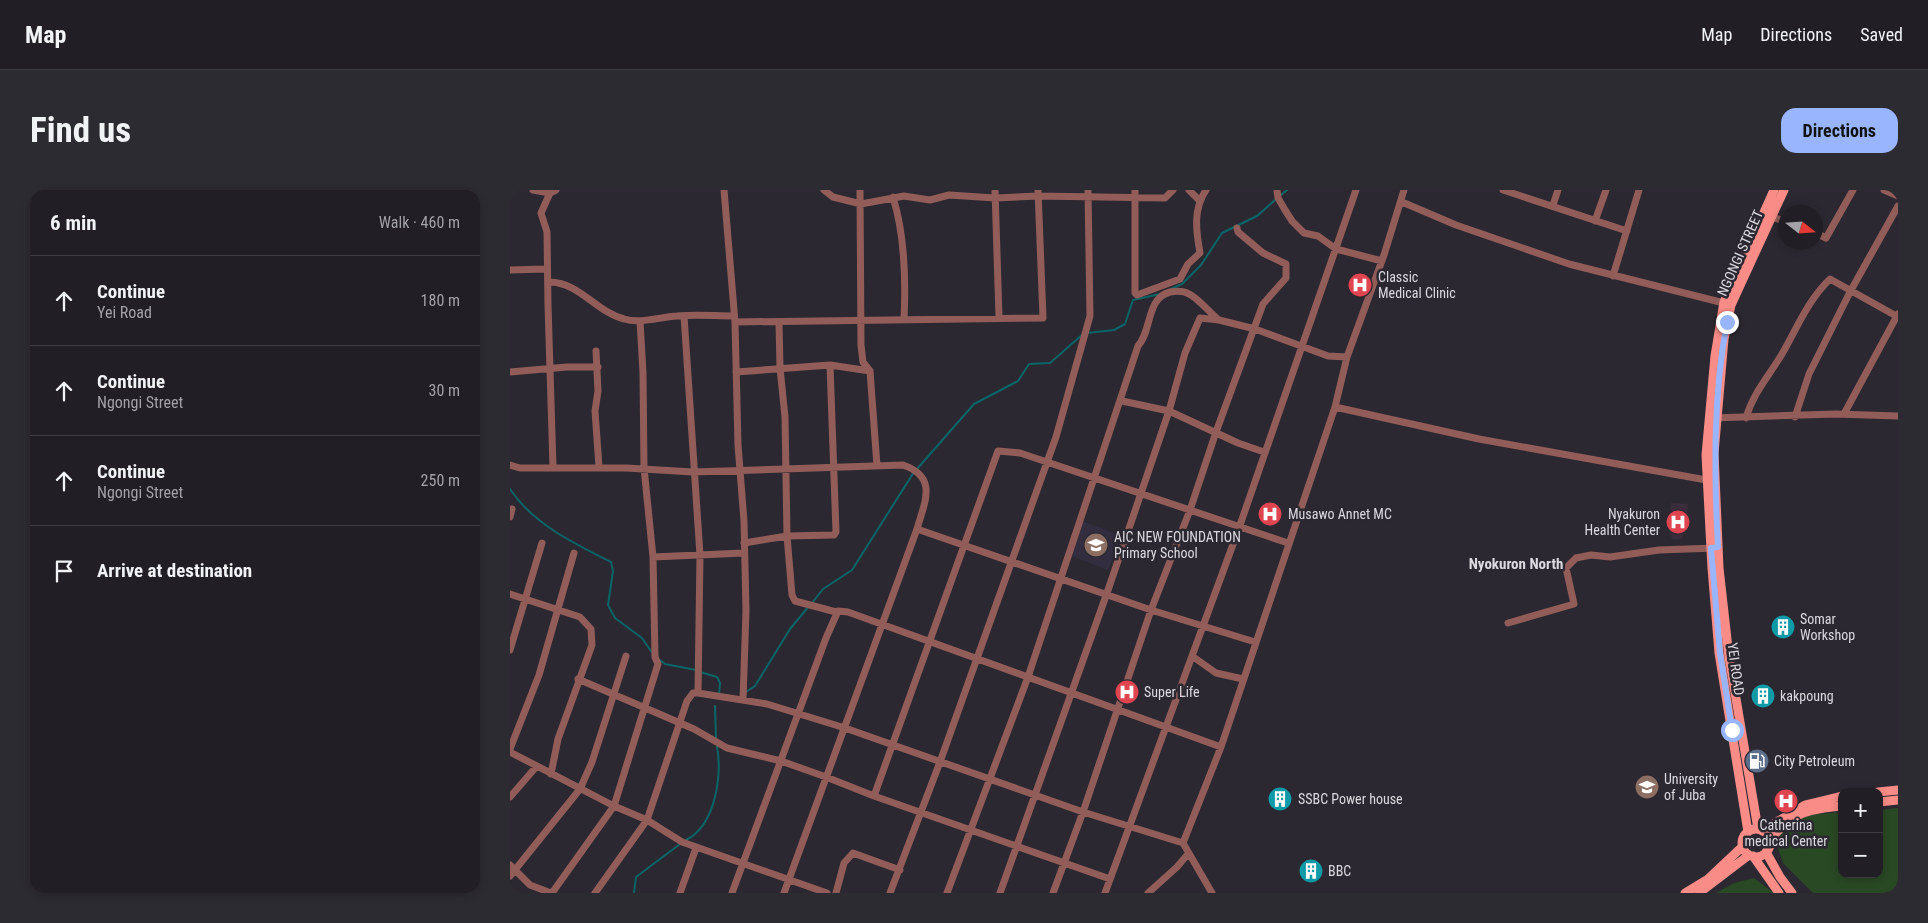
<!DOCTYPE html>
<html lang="en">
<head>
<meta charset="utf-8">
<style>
  body { margin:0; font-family:"Roboto Condensed",sans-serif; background:#2d2b32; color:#f1f3f6 }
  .controls { position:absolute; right:15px; bottom:15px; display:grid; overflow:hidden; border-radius:10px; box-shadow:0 2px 8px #0003 }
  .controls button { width:45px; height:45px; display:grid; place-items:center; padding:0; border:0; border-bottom:1px solid #3e3c42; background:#211e25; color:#f1f3f6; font:25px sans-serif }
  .compass { position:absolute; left:1268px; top:15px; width:45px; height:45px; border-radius:50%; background:#211e25; box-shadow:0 2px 8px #0003; rotate:107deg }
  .stop { position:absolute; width:15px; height:15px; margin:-11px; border:4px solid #99b5fd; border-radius:50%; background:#fff }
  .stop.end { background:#99b5fd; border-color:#fff; box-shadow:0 1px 5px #0008 }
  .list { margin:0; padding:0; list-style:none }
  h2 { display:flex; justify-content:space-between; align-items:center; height:65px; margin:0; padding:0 20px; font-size:21px }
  h2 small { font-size:16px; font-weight:400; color:#a2a2a7 }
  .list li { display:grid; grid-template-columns:32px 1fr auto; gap:15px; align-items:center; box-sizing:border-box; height:90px; padding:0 20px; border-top:1px solid #3e3c42 }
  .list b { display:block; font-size:19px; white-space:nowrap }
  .list p { margin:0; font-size:16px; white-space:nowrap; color:#a2a2a7 }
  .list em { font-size:16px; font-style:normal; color:#a2a2a7 }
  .icon { flex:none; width:28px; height:28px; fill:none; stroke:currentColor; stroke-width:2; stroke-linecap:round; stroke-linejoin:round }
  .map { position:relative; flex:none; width:1388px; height:703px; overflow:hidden; border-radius:15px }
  header { display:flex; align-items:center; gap:30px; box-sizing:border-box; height:70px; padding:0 25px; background:#211e25; border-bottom:1px solid #3e3c42 }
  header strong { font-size:24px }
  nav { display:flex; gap:28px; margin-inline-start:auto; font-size:18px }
  .intro { display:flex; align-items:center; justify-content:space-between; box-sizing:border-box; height:120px; padding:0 30px }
  h1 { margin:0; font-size:35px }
  .button { padding:12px 22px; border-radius:15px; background:#99b5fd; color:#111; font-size:18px; font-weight:700 }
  main { display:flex; gap:30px; padding:0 30px }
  aside { flex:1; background:#211e25; border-radius:15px; box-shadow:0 2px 8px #0003 }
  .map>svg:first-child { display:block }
</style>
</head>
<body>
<header>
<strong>Map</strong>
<nav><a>Map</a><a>Directions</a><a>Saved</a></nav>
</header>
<div class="intro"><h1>Find us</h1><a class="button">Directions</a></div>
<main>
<aside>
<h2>6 min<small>Walk · 460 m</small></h2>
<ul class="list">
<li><svg class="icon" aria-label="ahead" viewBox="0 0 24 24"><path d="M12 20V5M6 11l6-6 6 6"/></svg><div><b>Continue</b><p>Yei Road</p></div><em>180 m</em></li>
<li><svg class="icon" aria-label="ahead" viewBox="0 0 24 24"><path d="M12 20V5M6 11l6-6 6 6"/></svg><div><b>Continue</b><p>Ngongi Street</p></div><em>30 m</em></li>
<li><svg class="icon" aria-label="ahead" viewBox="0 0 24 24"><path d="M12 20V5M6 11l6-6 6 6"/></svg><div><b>Continue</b><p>Ngongi Street</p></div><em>250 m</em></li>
<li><svg class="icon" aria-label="arrive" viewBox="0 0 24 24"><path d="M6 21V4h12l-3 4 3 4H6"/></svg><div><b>Arrive at destination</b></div></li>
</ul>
</aside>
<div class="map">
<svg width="1388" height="703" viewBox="0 0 1388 703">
  <rect width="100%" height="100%" fill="#2c2831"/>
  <!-- education -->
  <path fill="#332e3f" d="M572 331 612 346 598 380 559 365Z"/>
  <!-- medical -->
  <path fill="#392c3b" d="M1161 313 1178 314 1176 344H1173L1172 349H1163L1159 344Z"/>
  <!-- green -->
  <path fill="#294824" d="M1388 618V703H1303L1273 673 1265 648 1296 625 1332 622V684H1369V620Z
    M1244 688 1264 703H1206L1224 693Z"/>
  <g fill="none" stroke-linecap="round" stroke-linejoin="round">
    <!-- stream -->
    <path stroke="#086668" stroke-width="2" d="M771 5 777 0
      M661 99 672 94 691 75 712 43 747 26 765 10
      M577 143 604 140 615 134 623 110 650 104
      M407 279 464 214 508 191 519 174 540 173 573 144
      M0 299C23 334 65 354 101 372L103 381 98 415 105 428 132 448 143 464
      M302 413 313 399 342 380 404 282
      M150 470 155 474 186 480
      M190 482 207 487 210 493 209 504
      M236 502 245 496 280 439 299 416
      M205 516 206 549
      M176 650C206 635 212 585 207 556
      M124 703 126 687 170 654"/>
    <!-- minor -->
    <path stroke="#925d59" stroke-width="7" d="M23 0 40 3
      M214 0 225 132 228 255 234 331 236 421 233 510
      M314 0 323 7 351 14 394 6 420 10 439 5 485 8 527 6 655 8 663 0
      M350 0 351 155 353 172 360 181 367 276
      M485 0 489 127
      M625 0V103L627 105 670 89 678 74 690 63C686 41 683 19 696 0
      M679 0 689 10
      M767 0 768 8 775 20 782 31 794 43 808 46 826 59 872 71
      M993 0 1117 41
      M1374 0 1388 6
      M383 7C395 46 396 88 394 129
      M892 12 946 35 1059 74 1218 114
      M1043 15 1048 0
      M1257 25 1276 32
      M1085 31 1096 0
      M1306 43 1316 48 1343 0
      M0 80 36 79
      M1103 86 1129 0
      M39 92C69 92 86 122 114 129 131 134 149 127 167 126 186 124 205 126 224 126
      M174 126 190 365 188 503
      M225 132 533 128 528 0
      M269 132 270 178 275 227 277 346 282 405 285 411 326 422
      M86 161 88 201 85 221 89 277
      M0 182 57 177H88
      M226 182 320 175 360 181
      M825 217 969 249 1202 291
      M1334 224 1388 124
      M1285 227 1299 184 1340 102 1388 16
      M1202 228 1326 224 1388 226
      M1236 228C1243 203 1259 186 1272 164 1287 138 1298 110 1320 89L1388 127
      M754 262 728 253 659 221 675 163 690 128 709 130 745 139 818 166 837 167
      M0 275 10 278H116L183 282 393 275C428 287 415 311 407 339L274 703
      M43 277 38 115 37 42 31 23 40 3 46 0
      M0 327 2 319
      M407 339 641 420 745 452
      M234 353 277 346 324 345 326 342 320 175
      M143 367 234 363
      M0 404 70 427 81 439 82 455 48 549 41 584
      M998 433 1064 414 1056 378 1066 368 1081 365 1100 367 1149 360 1206 358
      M0 460 32 353
      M682 466 706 483 733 489
      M68 489 184 539 217 558 271 571 316 587 364 606 600 689
      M0 559 29 485 64 363
      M0 562 104 616 137 630 172 652 317 703
      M364 606 488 261 510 263 537 272 778 353
      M0 607 26 577
      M0 675 20 695 41 703
      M0 686 70 599 82 572 116 466
      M42 703 104 616 148 474 145 467 143 367 134 278 133 183 130 131
      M85 703 137 630 177 511 183 503H188L257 514 335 538 573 622 673 653
      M170 703 186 658
      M222 703 316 448 328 421 338 422 711 557
      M326 703 334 673 343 663 390 680
      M380 703 430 572 546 247 580 126 578 0
      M437 703 518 487 628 156C642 141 636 108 660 102 666 101 674 101 679 104 688 108 700 123 709 130
      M490 703 597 403 659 221 612 211
      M543 703 573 622 641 420 680 320 706 242 753 114 776 88V74L753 63 728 42 727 38
      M595 703 729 338 846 0
      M638 703 667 677 678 664
      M702 703 673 653 711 557 825 217 837 167 874 65 894 0"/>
    <!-- major -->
    <path stroke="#f98c86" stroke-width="9" d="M1368 602 1388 600
      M1369 612 1388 610
      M1248 639 1219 467 1209 378 1204 263 1214 149 1221 115 1274 0
      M1232 653a14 14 0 1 1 28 0a14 14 0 1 1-28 0Z
      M1252 641 1295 615 1332 606
      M1238 642 1209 463 1202 378 1196 265 1205 166 1214 112 1264 0
      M1259 650C1265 645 1270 638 1276 633 1291 620 1312 618 1332 616
      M1256 662 1270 687 1282 703
      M1243 666 1269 703
      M1175 703 1198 689 1232 657
      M1189 703 1239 665"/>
  </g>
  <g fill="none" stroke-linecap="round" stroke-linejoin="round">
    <!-- route -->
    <path stroke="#99b5fd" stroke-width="6" d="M1217 132C1203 206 1204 282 1208 357L1201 358 1210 463 1222 540"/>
  </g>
  <!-- icons -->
  <defs>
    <symbol id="hospital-disc" viewBox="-11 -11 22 22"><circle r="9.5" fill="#e0444e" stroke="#2c2831"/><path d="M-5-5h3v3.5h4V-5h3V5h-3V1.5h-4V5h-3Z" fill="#fff"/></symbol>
    <symbol id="school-disc" viewBox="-11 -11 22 22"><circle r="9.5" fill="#8d6e63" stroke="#2c2831"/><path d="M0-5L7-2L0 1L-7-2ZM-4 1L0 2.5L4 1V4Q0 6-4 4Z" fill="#fff"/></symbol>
    <symbol id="building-disc" viewBox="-11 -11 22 22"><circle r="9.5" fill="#0f9aa8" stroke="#2c2831"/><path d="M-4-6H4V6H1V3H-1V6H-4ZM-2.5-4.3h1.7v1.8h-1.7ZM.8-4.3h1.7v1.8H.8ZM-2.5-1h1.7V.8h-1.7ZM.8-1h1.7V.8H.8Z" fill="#fff"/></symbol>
    <symbol id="fuel-disc" viewBox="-11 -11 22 22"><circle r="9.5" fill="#5c6f8a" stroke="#2c2831"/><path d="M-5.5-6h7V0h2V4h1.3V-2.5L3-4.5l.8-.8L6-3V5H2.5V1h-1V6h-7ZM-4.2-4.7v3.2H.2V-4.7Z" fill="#fff"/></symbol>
    <symbol id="university-disc" viewBox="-11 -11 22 22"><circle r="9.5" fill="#8d6e63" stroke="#2c2831"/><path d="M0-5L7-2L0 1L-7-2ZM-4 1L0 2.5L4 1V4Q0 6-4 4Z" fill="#fff"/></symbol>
  </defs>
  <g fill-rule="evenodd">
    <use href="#hospital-disc" x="836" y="81" width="28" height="28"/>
    <use href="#hospital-disc" x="746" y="310" width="28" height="28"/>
    <use href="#hospital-disc" x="1154" y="318" width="28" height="28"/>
    <use href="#school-disc" x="572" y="341" width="28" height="28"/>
    <use href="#building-disc" x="1259" y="423" width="28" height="28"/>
    <use href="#hospital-disc" x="603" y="488" width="28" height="28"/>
    <use href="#building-disc" x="1239" y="492" width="28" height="28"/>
    <use href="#fuel-disc" x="1233" y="557" width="28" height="28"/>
    <use href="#university-disc" x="1123" y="583" width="28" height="28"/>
    <use href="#building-disc" x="756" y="595" width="28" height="28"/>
    <use href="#hospital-disc" x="1262" y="597" width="28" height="28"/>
    <use href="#building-disc" x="787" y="667" width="28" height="28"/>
  </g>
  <g text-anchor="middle" stroke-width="5" stroke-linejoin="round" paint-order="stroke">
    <!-- street labels -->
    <g font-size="14" fill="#dcdae0" stroke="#2c2831">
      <text transform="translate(1230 63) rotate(-66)" y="5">NGONGI STREET</text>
      <text transform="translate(1226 479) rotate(82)" y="5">YEI ROAD</text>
    </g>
    <!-- poi labels -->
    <g font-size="14" fill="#dcdae0" stroke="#2c2831" text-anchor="start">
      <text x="868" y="92">Classic<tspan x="868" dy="16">Medical Clinic</tspan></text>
      <text x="778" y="329">Musawo Annet MC</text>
      <text x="1150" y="329" text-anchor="end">Nyakuron<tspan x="1150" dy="16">Health Center</tspan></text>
      <text x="604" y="352">AIC NEW FOUNDATION<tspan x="604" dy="16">Primary School</tspan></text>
      <text x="1290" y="434">Somar<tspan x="1290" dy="16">Workshop</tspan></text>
      <text x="634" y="507">Super Life</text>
      <text x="1270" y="511">kakpoung</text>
      <text x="1264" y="576">City Petroleum</text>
      <text x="1154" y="594">University<tspan x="1154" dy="16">of Juba</tspan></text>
      <text x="788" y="614">SSBC Power house</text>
      <text x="1276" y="640" text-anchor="middle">Catherina<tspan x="1276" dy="16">medical Center</tspan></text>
      <text x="818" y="686">BBC</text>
    </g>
    <!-- neighbourhood labels -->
    <g font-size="15" font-weight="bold" fill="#dcdae0" stroke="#2c2831">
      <text x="1006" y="379">Nyokuron North</text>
    </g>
  </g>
</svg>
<div class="controls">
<button>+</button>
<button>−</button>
</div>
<svg class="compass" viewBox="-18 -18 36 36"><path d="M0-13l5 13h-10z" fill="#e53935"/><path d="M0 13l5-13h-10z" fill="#a2a2a7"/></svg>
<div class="stop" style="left:1222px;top:540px"></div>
<div class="stop end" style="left:1217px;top:132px"></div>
</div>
</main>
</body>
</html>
